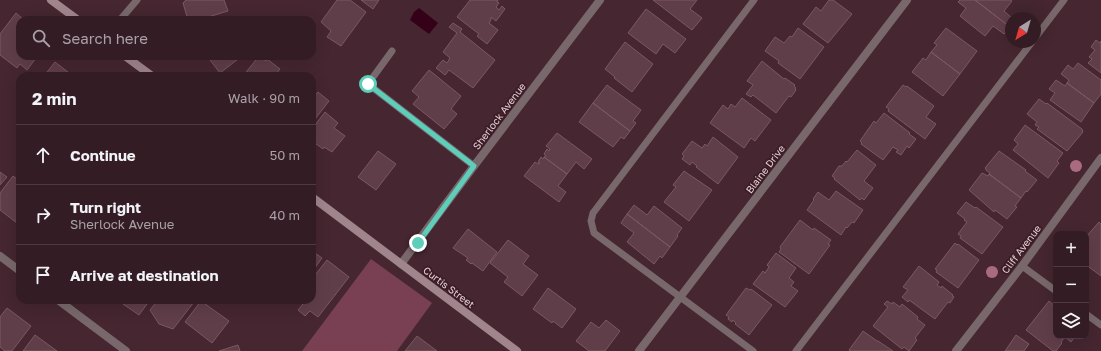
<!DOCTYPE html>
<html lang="en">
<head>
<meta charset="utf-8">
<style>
  body { margin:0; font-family:"Golos Text",sans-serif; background:#3f2932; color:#f1f3f6 }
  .controls { position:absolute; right:12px; bottom:12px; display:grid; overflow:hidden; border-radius:8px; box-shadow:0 4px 16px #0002 }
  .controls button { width:36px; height:36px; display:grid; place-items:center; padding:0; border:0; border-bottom:1px solid #4e3a42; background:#341c25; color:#f1f3f6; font:20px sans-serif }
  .compass { position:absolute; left:1005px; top:12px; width:36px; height:36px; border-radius:50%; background:#341c25; box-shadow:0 4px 16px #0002; rotate:217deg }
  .stop { position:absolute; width:12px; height:12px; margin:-9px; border:3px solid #5dceb9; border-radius:50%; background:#fff }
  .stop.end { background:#5dceb9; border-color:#fff; box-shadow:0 1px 4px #0008 }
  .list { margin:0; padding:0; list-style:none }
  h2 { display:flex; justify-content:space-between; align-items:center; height:52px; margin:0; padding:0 16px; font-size:17px }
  h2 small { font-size:13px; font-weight:400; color:#a9a1a7 }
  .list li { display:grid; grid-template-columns:26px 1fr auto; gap:12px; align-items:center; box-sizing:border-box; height:60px; padding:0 16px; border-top:1px solid #4e3a42 }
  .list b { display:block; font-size:15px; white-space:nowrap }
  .list p { margin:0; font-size:13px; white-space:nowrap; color:#a9a1a7 }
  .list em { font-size:13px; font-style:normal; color:#a9a1a7 }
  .icon { flex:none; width:22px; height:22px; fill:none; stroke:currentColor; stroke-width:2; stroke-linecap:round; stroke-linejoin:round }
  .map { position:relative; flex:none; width:1101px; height:351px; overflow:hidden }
  .search { position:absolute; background:#341c25; box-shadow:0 4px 16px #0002; left:16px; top:16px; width:300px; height:44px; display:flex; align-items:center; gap:10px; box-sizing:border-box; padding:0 14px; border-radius:12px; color:#a9a1a7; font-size:15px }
  .panel { position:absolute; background:#341c25; box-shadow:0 4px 16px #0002; left:16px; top:72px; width:300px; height:232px; border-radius:12px }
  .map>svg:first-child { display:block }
</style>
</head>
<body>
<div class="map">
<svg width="1101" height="351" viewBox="0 0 1101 351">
  <rect width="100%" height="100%" fill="#452631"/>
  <!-- green -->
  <path fill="#793f53" d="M371 259 432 303 397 351H302Z"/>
  <!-- water -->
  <path fill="#340118" d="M419 8 438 23 429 34 410 20 414 12Z"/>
  <!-- building -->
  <path fill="#603e49" stroke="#7b5863" d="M186 0H224L228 11 198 20H188L183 3Z
    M337 0H350L366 12 341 46 327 37 331 31 321 22Z
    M361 0H379L373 9Z
    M470 0H498L497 2 499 3 496 7 499 10 502 6 505 9 496 21 491 17V20L489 23 498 30 487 44 477 36 479 34 457 17Z
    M653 0H697L690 9 702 18 692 30Z
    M829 0H833L852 14 828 43 803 24 816 7 821 11Z
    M960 0H975L1010 27 1004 34 993 26 985 36 960 16 966 8 958 2Z
    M975 0H1010L1012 1 1004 11 1012 18H1011V25L1010 27Z
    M646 9 686 39 675 53 663 44 656 54 628 33Z
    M16 13 24 20H20V56H33L36 58 27 70 20 64 17 68 0 55V34Z
    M453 23 462 29 460 32 495 60 473 88 449 70 445 75 436 68 443 60 447 63 450 58 443 52 457 33 449 27Z
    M798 28 824 47 800 79 778 63 779 61 765 51 775 37 784 43 790 36 792 37Z
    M946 28 977 51 960 74 931 52 937 45 934 43Z
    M1096 40 1100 43 1101 41V73L1088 63 1092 59 1089 57 1095 50 1091 47Z
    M625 42 653 64 632 92 614 78 615 77 605 69Z
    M931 52 960 74 943 96 912 72 923 58 926 60Z
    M207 56H242L220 73Z
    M259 56 266 61 267 59 280 69 275 76H243Z
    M762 61 784 79 785 78 795 85 794 86 796 88 795 89 796 90 791 97 789 96 776 113 753 95 751 97 746 94 753 85 747 81Z
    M55 62 73 76H44Z
    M1078 63 1101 80V94L1094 103 1067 83 1069 80 1061 74 1068 65 1073 69Z
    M429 70 461 96 451 109 457 114 444 129 413 104 419 97 412 91Z
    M1056 80 1065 86 1067 83 1094 103 1081 122 1050 100 1055 93 1049 89Z
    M607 85 641 110 633 121 636 123 630 131 593 103Z
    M903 85 906 87 907 86 934 106 926 117 936 124 925 139 888 111 889 109 886 107Z
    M318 92 329 101 312 123V99Z
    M742 98 771 120 755 141 751 138 744 148 710 123 723 105 728 109 731 104 735 107Z
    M1039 99 1046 104 1047 103 1082 129 1083 132 1067 151 1037 129 1039 127 1035 125 1037 122 1027 114Z
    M593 103 630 131 624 139 621 137 613 147 579 122Z
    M325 112 338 123 334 128 345 136 332 152 324 147 323 149 312 141V129Z
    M884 113 910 133 909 134 916 139 909 148 907 146 901 155 896 152 898 150 893 147 883 160 861 144 862 143 860 141 874 121 876 123Z
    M1025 125 1063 153 1057 161 1059 163 1048 178 1013 150 1018 144 1014 140Z
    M557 133 592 159 584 169 576 162 567 174 544 157 546 156 544 154 547 149 549 151 550 149 546 146Z
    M713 137 738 157 718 184 696 167 697 166 692 162 690 165 682 159 684 156 682 154 692 141 702 148 705 144 707 146Z
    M857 150 876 165 864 181 873 188 864 200 862 198 860 200 834 179 835 178 832 176 839 166H842L846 161 847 162Z
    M378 151 396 164 376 190 358 177Z
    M999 151 1026 170 1025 171 1037 180 1027 192 1026 191 1021 198 989 174 990 173 986 170V169L985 168Z
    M541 157 543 159 544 157 567 174 558 186 566 192 559 202 524 176 535 162 538 164 540 163 538 162Z
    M684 171 712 190 689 221 664 202 676 187 673 185Z
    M0 172 7 177 0 185Z
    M982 173 988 176 989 174 1021 198 1015 206 1017 207 1007 219 995 210 994 212 969 190Z
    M13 176 20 181V220L17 223 0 210V193Z
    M836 191 863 210 854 223 852 222 847 228 846 227 841 235 807 210 814 200 813 199 818 192 829 200Z
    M966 202 975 208 976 207 1003 227 982 254 960 238 961 236 958 234 967 222 964 220 965 219 957 213Z
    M634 205 647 215 654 206 682 228 677 235 678 236 670 247 627 214Z
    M627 214 670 247 662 258 660 256 654 264 627 242 634 233 621 223Z
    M800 220 813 230 814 228 831 240 828 244 830 245 809 274 779 252 781 249 780 247Z
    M1099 222 1101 224V276L1086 265V237Z
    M468 229 497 252 483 271 472 263 471 264 466 260 468 258 453 248Z
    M508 240 529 256 523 264 538 275 522 296 504 282 508 277 490 263Z
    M955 243 957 245 958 244 979 260 958 288 936 272 937 270 935 269Z
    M312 251 322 258 312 272Z
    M776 253 796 268 789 278 794 282 791 286 798 291 785 307 753 284 763 271 765 273 769 267 767 265Z
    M327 260 349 277 318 317 310 311 305 316 298 310 303 304 299 300H312V279Z
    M919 266 939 282 937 285 941 288 942 286 953 295 952 296 954 297 950 303 948 302 935 319 909 300 908 302 902 297 908 290 903 287Z
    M548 288 576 309 562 328 553 321 552 323 533 309Z
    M746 288 750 290 751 289 772 305 749 335 735 324 736 323 733 320 732 322 728 319 729 317 726 315Z
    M126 300H150L139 315 123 304Z
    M158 300H162L164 301V300H191L194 302 173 329 159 324 150 310Z
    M201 301 229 321 212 343 185 322Z
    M887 301 892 304 893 302 900 307 902 304 918 317 917 319 925 325 915 338 917 340 909 351 904 347 902 349 873 326 888 307 884 304Z
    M1049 301 1056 307V336H1075L1071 342 1065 337 1061 342 1062 343 1056 351H1053L1026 330Z
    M7 308 31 326 12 351H5L0 347V317Z
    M606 320 620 331 605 351H589L576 341 591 322 599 328Z
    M863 331 877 341H878L893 351H850L849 350Z
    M35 335 57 351H23Z
    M1016 335 1029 344 1024 351H1005Z
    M417 336 437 351H405Z
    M238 345 240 351H219Z"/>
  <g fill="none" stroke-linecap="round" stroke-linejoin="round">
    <!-- lane -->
    <path stroke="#78686c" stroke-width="7" d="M120 20 137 0
      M1035 38 1064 0
      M392 51 368 84 474 166
      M1022 266 1056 291
      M1086 314 1101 325
      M753 351 594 233 591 221 593 213 754 0
      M796 351 1032 42"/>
    <!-- street -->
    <path stroke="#78686c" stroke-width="8" d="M0 256 20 271
      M401 264 474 166 600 0
      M58 300 126 351
      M639 351 907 0
      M956 351 1022 266 1101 158"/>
    <!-- secondary -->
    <path stroke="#a0858d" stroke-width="8" d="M51 0 78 20
      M125 56 152 76
      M312 197 517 351"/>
  </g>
  <!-- trees -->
  <g fill="#aa6b80">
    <circle cx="1076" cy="166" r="6"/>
    <circle cx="992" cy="272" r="6"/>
  </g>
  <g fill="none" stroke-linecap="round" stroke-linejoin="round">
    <!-- route -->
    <path stroke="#5dceb9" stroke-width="5" d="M368 84 474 166 418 243"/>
  </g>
  <g text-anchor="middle" stroke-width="3.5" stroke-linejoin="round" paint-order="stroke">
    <!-- street labels -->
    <g font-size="10" fill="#e7d2d8" stroke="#3b1c27">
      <text transform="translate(499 116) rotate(-53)" y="4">Sherlock Avenue</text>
      <text transform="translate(765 169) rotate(-53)" y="4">Blaine Drive</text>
      <text transform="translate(1021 249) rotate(-53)" y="4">Cliff Avenue</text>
      <text transform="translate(449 287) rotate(37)" y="4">Curtis Street</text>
    </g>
  </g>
</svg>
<div class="controls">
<button>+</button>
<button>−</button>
<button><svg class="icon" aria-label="layers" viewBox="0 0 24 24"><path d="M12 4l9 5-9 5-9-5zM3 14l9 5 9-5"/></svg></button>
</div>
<svg class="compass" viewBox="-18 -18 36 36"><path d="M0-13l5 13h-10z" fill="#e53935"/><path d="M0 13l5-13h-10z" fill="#a9a1a7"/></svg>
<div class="stop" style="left:368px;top:84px"></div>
<div class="stop end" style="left:418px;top:243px"></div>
<div class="search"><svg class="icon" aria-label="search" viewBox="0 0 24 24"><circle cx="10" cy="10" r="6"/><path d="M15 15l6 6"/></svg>Search here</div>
<section class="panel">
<h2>2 min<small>Walk · 90 m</small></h2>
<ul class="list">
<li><svg class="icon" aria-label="ahead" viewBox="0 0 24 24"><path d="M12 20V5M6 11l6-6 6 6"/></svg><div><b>Continue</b></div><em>50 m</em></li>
<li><svg class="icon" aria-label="right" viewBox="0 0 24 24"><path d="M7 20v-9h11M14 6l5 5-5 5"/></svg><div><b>Turn right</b><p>Sherlock Avenue</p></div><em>40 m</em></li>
<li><svg class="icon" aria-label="arrive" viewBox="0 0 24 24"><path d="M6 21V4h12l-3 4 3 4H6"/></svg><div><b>Arrive at destination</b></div></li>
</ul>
</section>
</div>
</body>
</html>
